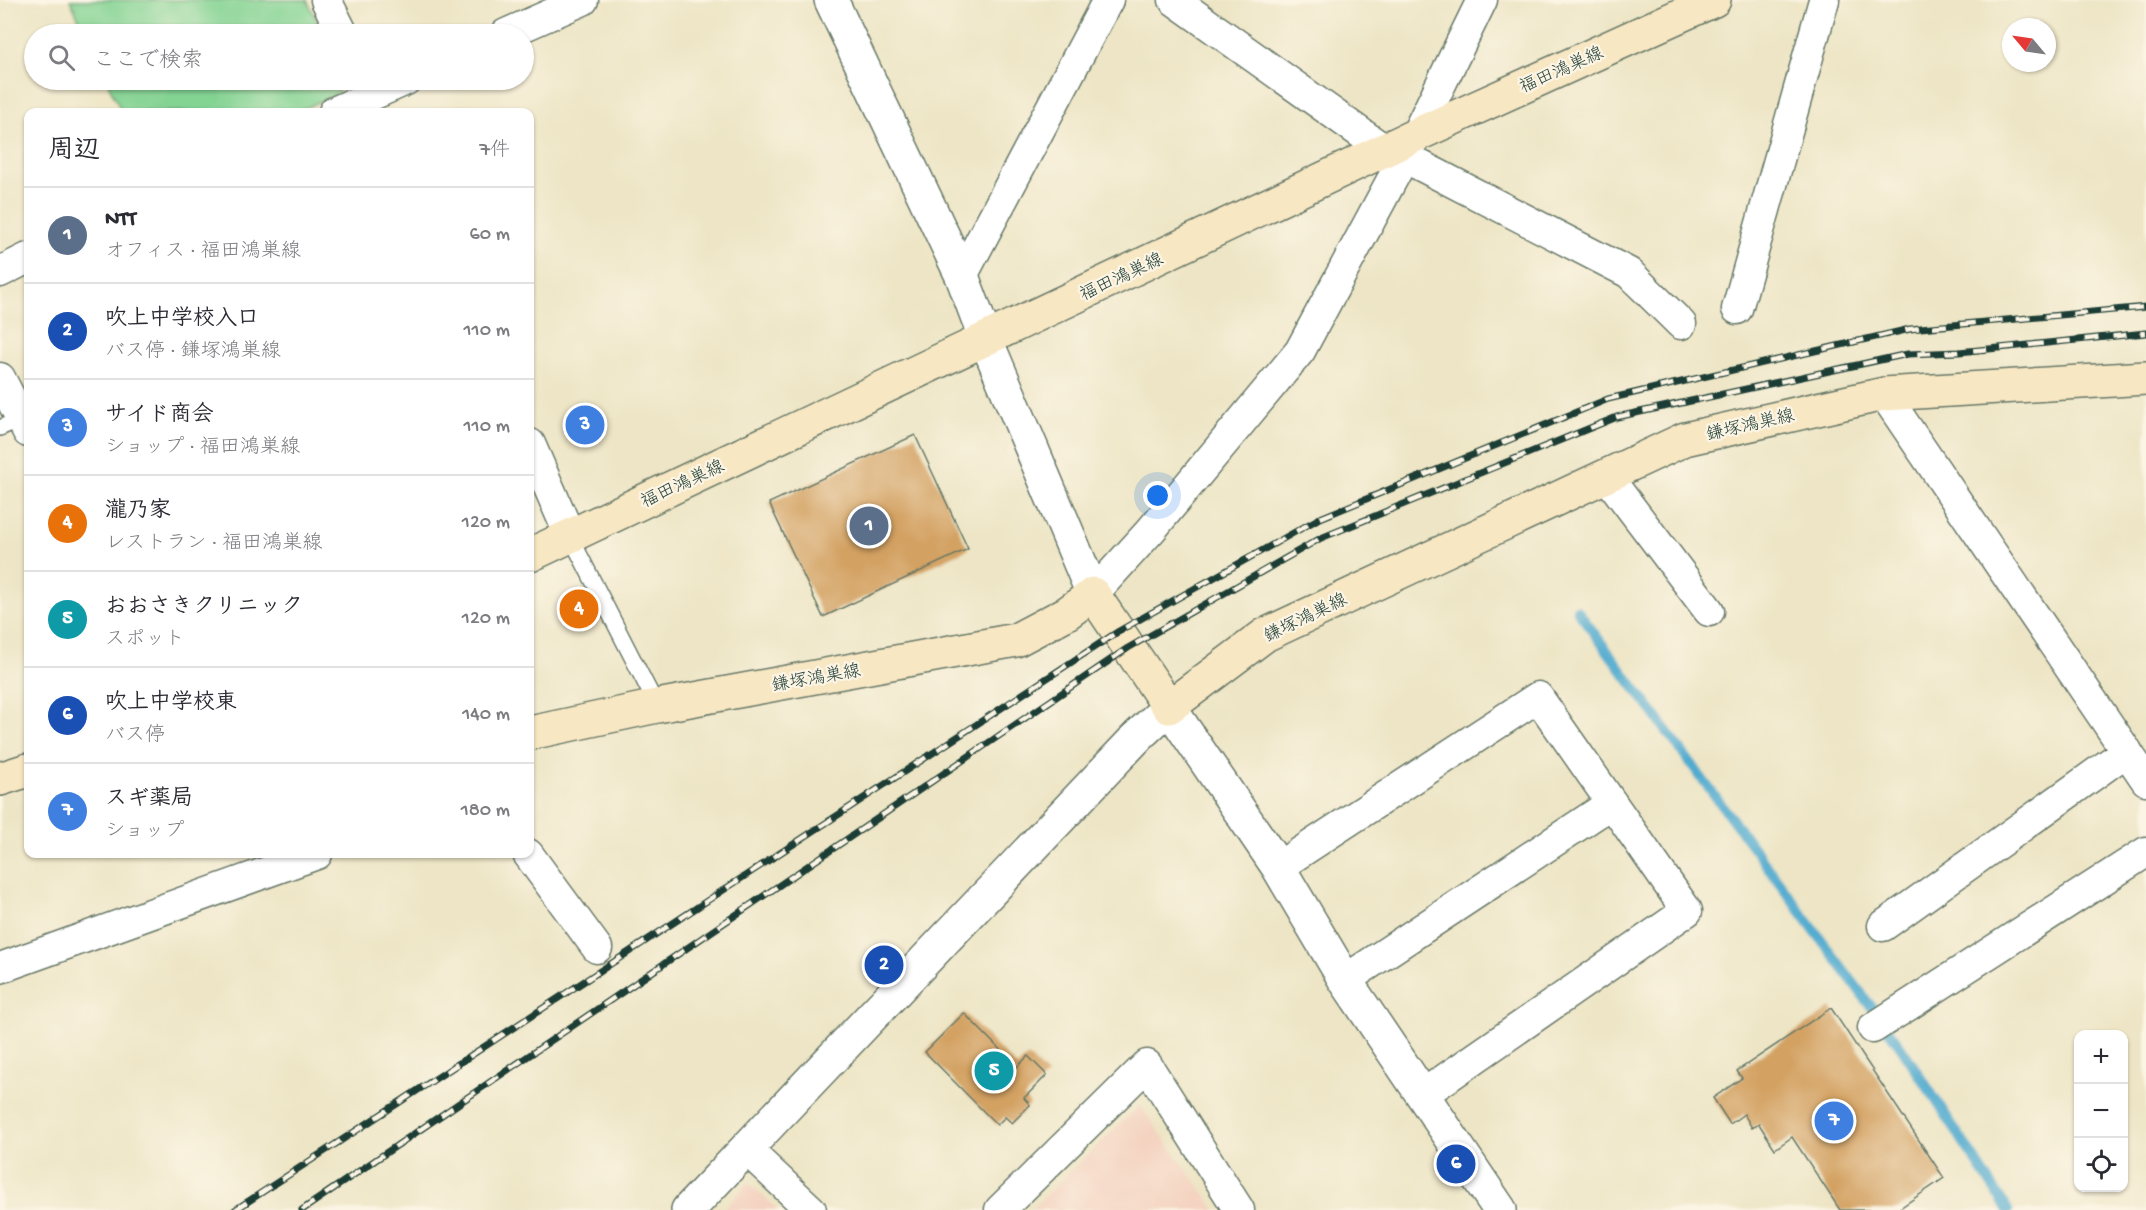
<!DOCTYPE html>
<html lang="ja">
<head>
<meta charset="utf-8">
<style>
  body { margin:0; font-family:"Gochi Hand","Klee One",sans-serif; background:#f7f7f7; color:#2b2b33 }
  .controls { position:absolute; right:18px; bottom:18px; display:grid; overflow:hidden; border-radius:12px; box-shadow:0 2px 4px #0004 }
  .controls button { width:54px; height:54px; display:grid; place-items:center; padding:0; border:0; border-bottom:2px solid #e1e1e2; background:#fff; color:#2b2b33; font:30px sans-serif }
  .compass { position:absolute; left:2002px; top:18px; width:54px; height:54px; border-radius:50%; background:#fff; box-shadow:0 2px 4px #0004; rotate:299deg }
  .you { position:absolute; left:1158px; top:496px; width:21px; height:21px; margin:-15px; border:4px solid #fff; border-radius:50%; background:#1a73e8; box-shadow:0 0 0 9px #1a73e833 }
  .badge { display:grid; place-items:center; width:39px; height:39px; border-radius:50%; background:#b5179e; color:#fff; font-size:20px; font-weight:700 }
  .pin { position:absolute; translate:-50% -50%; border:3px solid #fff; box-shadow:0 2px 6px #0006 }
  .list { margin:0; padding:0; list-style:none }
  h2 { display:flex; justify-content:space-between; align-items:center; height:78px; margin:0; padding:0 24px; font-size:26px }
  h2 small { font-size:20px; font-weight:400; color:#7c7c81 }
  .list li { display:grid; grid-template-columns:39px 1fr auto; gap:18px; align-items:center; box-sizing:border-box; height:96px; padding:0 24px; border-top:2px solid #e1e1e2 }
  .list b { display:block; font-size:22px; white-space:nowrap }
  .list p { margin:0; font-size:20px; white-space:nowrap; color:#7c7c81 }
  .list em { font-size:20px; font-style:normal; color:#7c7c81 }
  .icon { flex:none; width:33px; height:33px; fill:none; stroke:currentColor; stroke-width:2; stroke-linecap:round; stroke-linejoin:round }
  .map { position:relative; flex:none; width:2146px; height:1210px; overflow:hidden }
  .search { position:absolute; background:#fff; box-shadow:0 2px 4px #0004; left:24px; top:24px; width:510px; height:66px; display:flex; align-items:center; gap:15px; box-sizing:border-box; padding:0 21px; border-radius:33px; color:#7c7c81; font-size:22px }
  .panel { position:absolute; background:#fff; box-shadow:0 2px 4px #0004; left:24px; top:108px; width:510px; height:750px; border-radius:12px }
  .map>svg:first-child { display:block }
</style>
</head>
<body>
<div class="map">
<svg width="2146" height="1210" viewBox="0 0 2146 1210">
  <rect width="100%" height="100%" fill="#fcf5e5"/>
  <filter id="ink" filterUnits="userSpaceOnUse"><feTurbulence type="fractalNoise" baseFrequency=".0167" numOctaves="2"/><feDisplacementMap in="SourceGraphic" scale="12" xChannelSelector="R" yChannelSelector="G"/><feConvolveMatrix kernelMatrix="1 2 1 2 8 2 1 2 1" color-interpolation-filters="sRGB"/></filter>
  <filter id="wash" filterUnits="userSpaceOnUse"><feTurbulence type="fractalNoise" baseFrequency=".008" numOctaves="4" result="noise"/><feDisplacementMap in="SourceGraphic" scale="24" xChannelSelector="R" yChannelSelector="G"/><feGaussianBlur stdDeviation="1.35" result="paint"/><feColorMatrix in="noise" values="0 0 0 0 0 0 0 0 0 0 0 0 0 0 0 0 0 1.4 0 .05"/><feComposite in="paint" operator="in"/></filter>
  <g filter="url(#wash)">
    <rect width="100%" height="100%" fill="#ede5c5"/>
    <!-- built -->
    <path fill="#f4d3c1" d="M1140 1105 1216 1210H1030Z
      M748 1182 778 1210H724Z"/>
    <!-- green -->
    <path fill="#83d393" stroke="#518864" stroke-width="1.5" d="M70 0H307L323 34H86Z
      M106 80H343L337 94 296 112H122Z"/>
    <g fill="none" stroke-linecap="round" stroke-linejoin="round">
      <!-- stream -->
      <path stroke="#51abcf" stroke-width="10" d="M1577 610 1901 1047 2008 1210"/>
    </g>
    <g id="blocks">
      <!-- building -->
      <path fill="#d3a162" d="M915 435 968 549 823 617 769 503Z
        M1831 1008 1944 1178 1897 1210H1840L1792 1137 1775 1149 1759 1124 1752 1128 1744 1114 1730 1124 1713 1098 1742 1078 1737 1071Z
        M964 1013 1017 1067 1028 1056 1047 1075 1024 1098 1030 1105 1012 1123 1005 1117 997 1125 925 1052Z"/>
    </g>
  </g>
  <g filter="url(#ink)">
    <use href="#blocks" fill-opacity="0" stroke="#677867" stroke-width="1.5"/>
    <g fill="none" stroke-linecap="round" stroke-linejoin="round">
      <defs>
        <path id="service" d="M0 428 22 418
          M570 536 657 706"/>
        <path id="minor" d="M326 0 343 34
          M1174 0 1386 151
          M506 34 583 0
          M334 112 406 80
          M1404 157 1629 273 1681 324
          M0 272 28 258
          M962 276 1108 0
          M1737 309 1824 0
          M0 378 28 432
          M1884 394 2146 780
          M530 444 570 536
          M1606 475 1709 611
          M1093 594 1152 529 1300 351 1416 135 1482 0
          M528 854 597 948
          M1278 867 1538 697 1687 911 1422 1095
          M1883 926 2127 751
          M0 968 317 854
          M1345 980 1612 803
          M1873 1028 2146 852
          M746 1149 811 1210
          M1000 1210 1147 1065 1239 1210"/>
        <path id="tertiary" d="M831 0 962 276 986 340 1093 594
          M688 1210 1138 736 1169 707 1278 867 1345 980 1500 1210"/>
        <path id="secondary" d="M530 555 1416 135 1714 0
          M530 733 657 706 1016 640 1067 613 1093 594 1169 707 1265 635 1685 439 1884 394 2146 378
          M0 779 28 770"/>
      </defs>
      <!-- service casing -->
      <use href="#service" stroke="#677867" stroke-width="18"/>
      <!-- minor casing -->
      <use href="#minor" stroke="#677867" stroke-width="33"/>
      <!-- tertiary casing -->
      <use href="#tertiary" stroke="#677867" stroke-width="36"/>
      <!-- secondary casing -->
      <use href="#secondary" stroke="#677867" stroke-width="36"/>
      <!-- service -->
      <use href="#service" stroke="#fff" stroke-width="15"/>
      <!-- minor -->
      <use href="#minor" stroke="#fff" stroke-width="30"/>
      <!-- tertiary -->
      <use href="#tertiary" stroke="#fff" stroke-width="33"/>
      <!-- secondary -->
      <use href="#secondary" stroke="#f8e7c3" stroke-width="33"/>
      <defs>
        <path id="rail" d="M235 1210 1119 631 1318 519 1608 399 1910 329 2146 307
          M302 1210 1128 648 1321 538 1617 417 1908 354 1959 352 2146 333"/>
      </defs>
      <!-- rail casing -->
      <use href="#rail" stroke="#1f3d34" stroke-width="7"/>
      <!-- rail -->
      <use href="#rail" stroke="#fcf5e5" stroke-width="4.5" stroke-dasharray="14" stroke-linecap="butt"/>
    </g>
  </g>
  <g text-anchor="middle" stroke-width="4.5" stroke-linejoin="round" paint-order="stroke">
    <!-- street labels -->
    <g font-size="18" fill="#1f3d34" stroke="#fcf5e5">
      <text transform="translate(1561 69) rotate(-24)" y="6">福田鴻巣線</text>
      <text transform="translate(1121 276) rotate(-25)" y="6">福田鴻巣線</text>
      <text transform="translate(1750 424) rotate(-13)" y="6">鎌塚鴻巣線</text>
      <text transform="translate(682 483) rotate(-25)" y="6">福田鴻巣線</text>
      <text transform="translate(1305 617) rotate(-26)" y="6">鎌塚鴻巣線</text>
      <text transform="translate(816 677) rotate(-10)" y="6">鎌塚鴻巣線</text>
    </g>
  </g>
</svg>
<div class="controls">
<button>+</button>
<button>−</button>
<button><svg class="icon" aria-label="locate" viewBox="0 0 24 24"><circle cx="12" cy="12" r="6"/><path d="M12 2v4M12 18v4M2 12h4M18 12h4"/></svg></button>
</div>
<svg class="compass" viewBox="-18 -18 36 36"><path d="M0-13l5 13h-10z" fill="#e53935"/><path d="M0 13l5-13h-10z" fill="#7c7c81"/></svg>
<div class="you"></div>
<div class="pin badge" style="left:869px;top:526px;background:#5c6f8a">1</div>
<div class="pin badge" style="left:884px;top:965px;background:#1a4fb4">2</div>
<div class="pin badge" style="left:585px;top:425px;background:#3f7fe0">3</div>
<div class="pin badge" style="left:579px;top:609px;background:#e8710a">4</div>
<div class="pin badge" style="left:994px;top:1071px;background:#0f9aa8">5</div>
<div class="pin badge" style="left:1456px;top:1164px;background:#1a4fb4">6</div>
<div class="pin badge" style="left:1834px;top:1121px;background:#3f7fe0">7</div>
<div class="search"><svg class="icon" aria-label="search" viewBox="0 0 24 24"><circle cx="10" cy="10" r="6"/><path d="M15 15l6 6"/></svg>ここで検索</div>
<section class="panel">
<h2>周辺<small>7件</small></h2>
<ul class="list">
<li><span class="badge" style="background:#5c6f8a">1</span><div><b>NTT</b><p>オフィス · 福田鴻巣線</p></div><em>60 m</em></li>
<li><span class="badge" style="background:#1a4fb4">2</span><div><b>吹上中学校入口</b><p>バス停 · 鎌塚鴻巣線</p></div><em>110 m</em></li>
<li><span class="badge" style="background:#3f7fe0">3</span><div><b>サイド商会</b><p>ショップ · 福田鴻巣線</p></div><em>110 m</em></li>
<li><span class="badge" style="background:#e8710a">4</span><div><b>瀧乃家</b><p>レストラン · 福田鴻巣線</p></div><em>120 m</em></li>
<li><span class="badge" style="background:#0f9aa8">5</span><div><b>おおさきクリニック</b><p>スポット</p></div><em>120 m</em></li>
<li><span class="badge" style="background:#1a4fb4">6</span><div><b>吹上中学校東</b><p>バス停</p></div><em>140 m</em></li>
<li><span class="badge" style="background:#3f7fe0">7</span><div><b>スギ薬局</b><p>ショップ</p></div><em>180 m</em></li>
</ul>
</section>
</div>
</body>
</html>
